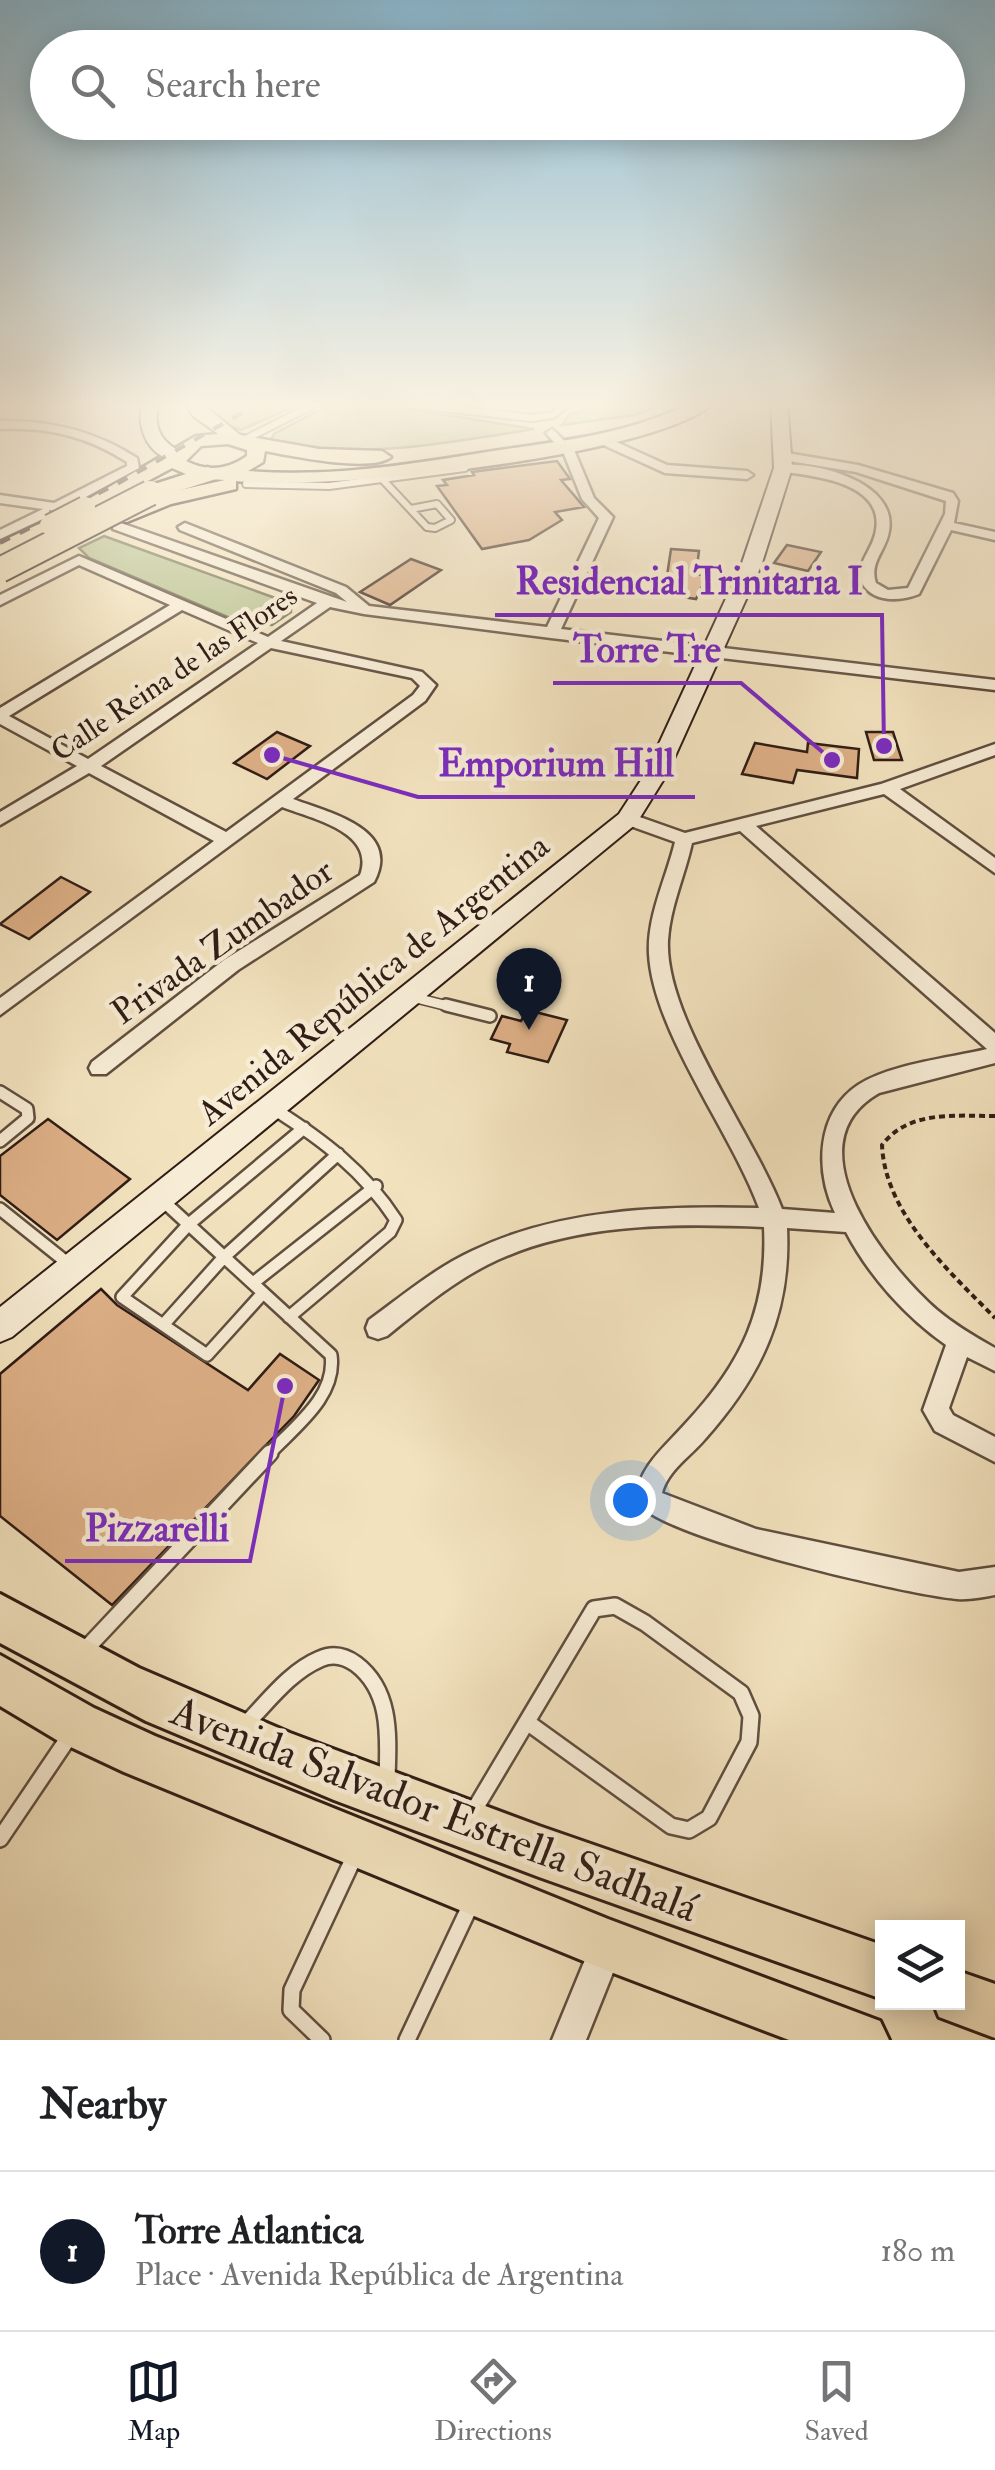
<!DOCTYPE html>
<html lang="en">
<head>
<meta charset="utf-8">
<style>
  body { margin:0; font-family:"IM FELL Double Pica",serif; background:#f6f6f6; color:#202124 }
  .controls { position:absolute; right:30px; bottom:30px; display:grid; overflow:hidden; border-radius:0px; box-shadow:0 5px 25px #0003 }
  .controls button { width:90px; height:90px; display:grid; place-items:center; padding:0; border:0; border-bottom:2px solid #e0e0e0; background:#fff; color:#202124; font:50px sans-serif }
  .you { position:absolute; left:630px; top:1500px; width:35px; height:35px; margin:-25px; border:8px solid #fff; border-radius:50%; background:#1a73e8; box-shadow:0 0 0 15px #1a73e833 }
  .badge { display:grid; place-items:center; width:65px; height:65px; border-radius:50%; background:#111827; color:#fff; font-size:32px; font-weight:700 }
  .pin { position:absolute; translate:-50% -82px; filter:drop-shadow(0 2px 5px #0008) }
  .pin::after { content:''; position:absolute; top:52px; width:35px; height:30px; background:inherit; clip-path:polygon(0 0,100% 0,50% 100%) }
  .list { margin:0; padding:0; list-style:none }
  h2 { display:flex; justify-content:space-between; align-items:center; height:130px; margin:0; padding:0 40px; font-size:42px }
  h2 small { font-size:32px; font-weight:400; color:#757577 }
  .list li { display:grid; grid-template-columns:65px 1fr auto; gap:30px; align-items:center; box-sizing:border-box; height:160px; padding:0 40px; border-top:2px solid #e0e0e0 }
  .list b { display:block; font-size:38px; white-space:nowrap }
  .list p { margin:0; font-size:32px; white-space:nowrap; color:#757577 }
  .list em { font-size:32px; font-style:normal; color:#757577 }
  .icon { flex:none; width:55px; height:55px; fill:none; stroke:currentColor; stroke-width:2; stroke-linecap:round; stroke-linejoin:round }
  .map { position:relative; flex:none; width:995px; height:2040px; overflow:hidden }
  .search { position:absolute; background:#fff; box-shadow:0 5px 25px #0003; left:30px; right:30px; top:30px; height:110px; display:flex; align-items:center; gap:25px; box-sizing:border-box; padding:0 35px; border-radius:55px; color:#757577; font-size:38px }
  .sheet { height:290px; background:#fff }
  nav { display:flex; justify-content:space-around; align-items:center; box-sizing:border-box; height:140px; border-top:2px solid #e0e0e0; background:#fff; font-size:28px; color:#757577 }
  nav a { display:grid; justify-items:center; gap:5px }
  nav .on { color:#111827 }
  .map>svg:first-child { display:block }
</style>
</head>
<body>
<div class="map">
<svg width="995" height="2040" viewBox="0 0 995 2040">
  <rect width="100%" height="100%" fill="#f2e2be"/>
  <filter id="stains"><feTurbulence type="fractalNoise" baseFrequency=".002" numOctaves="4"/><feColorMatrix values="0 0 0 0 .2 0 0 0 0 .09 0 0 0 0 .02 0 0 0 .5 -.17"/></filter>
  <radialGradient id="worn" r=".72"><stop offset=".6" stop-color="#630" stop-opacity="0"/><stop offset="1" stop-color="#630" stop-opacity=".3"/></radialGradient>
  <!-- green -->
  <path fill="#bac391" stroke="#747053" stroke-width="2.5" d="M203 402H304L241 430 217 420Z
    M335 402H364L534 429C446 443 358 461 271 440L274 434Z
    M589 402H671L635 415 562 425 570 414 581 412Z
    M104 536 278 599 291 607V612L272 625 244 624 89 558 79 548Z"/>
  <!-- building -->
  <path fill="#ddaf86" stroke="#2f1c15" stroke-width="2.5" d="M557 461 570 479 561 480 584 507 555 512 562 520 529 540 482 549 437 486 447 485 443 480 474 475 472 472Z
    M787 545 821 552 808 571 774 563Z
    M671 549 699 551 696 574 707 576 696 599 658 593 667 576Z
    M411 559 441 570 390 605 360 592Z
    M277 732 310 746 267 779 234 763Z
    M866 732H893L902 760H874Z
    M755 743 807 752 808 743 859 749 857 778 797 770 793 783 742 774Z
    M61 877 90 892 29 939 0 924Z
    M527 1010 567 1020 548 1062 507 1052 510 1044 491 1039 502 1016 521 1021Z
    M48 1119 130 1179 57 1240 0 1195V1156Z
    M101 1289 117 1305 248 1390 280 1354 319 1380 294 1416 112 1605 0 1516V1374Z"/>
  <g fill="none" stroke-linecap="round" stroke-linejoin="round">
    <defs>
      <path id="service-far3" d="M391 402 531 418 553 415 569 402
        M244 440 319 402
        M384 481 427 527 435 528 451 520 437 504 411 509
        M246 484 329 486 465 468"/>
      <path id="service-far2" d="M412 997 456 1008"/>
      <path id="service-far1" d="M446 1005 490 1016
        M0 1092 27 1109 28 1118 0 1141
        M274 1109C323 1140 364 1171 396 1220L390 1232 289 1317
        M162 1200 331 1355C337 1397 294 1427 267 1456
        M0 1209 70 1265
        M253 1283 376 1186
        M263 1293 207 1355 122 1297 189 1224 304 1128
        M163 1325 224 1257 338 1154"/>
      <path id="service" d="M84 1651 270 1453
        M244 1726C267 1703 289 1672 320 1659 333 1653 345 1656 356 1664 393 1692 388 1740 387 1780
        M473 1812 594 1609 615 1606 645 1623 741 1693 751 1716 749 1742 709 1818 689 1830 671 1826 527 1722
        M0 1839 71 1734
        M322 2040 291 2010 292 1990 356 1853
        M407 2040 471 1904"/>
      <path id="minor" d="M0 421C51 420 95 431 137 458L139 468 69 506 70 512 49 510V516L0 539V530L43 509 0 503V495L54 503 127 466V462C87 436 47 427 0 429Z
        M552 429 574 450 594 498 613 517 561 629 995 680V690L551 638 364 614 330 607 281 641 422 672 436 685 425 701 293 799C330 813 402 829 374 882L238 970 106 1074H92L89 1068 92 1062 224 960 360 875C376 832 313 819 282 807L0 1015V998L214 841 89 773 0 825V812L77 766 0 724V708L170 605 79 565 0 605V595L79 556 268 637 317 603 113 529V523L118 522 347 602 336 593 180 530 178 527 185 523 346 587 369 606 547 627 599 518 582 499 564 454 546 433ZM182 610 258 643 88 759 9 716ZM271 648 412 678 420 686 413 695 226 832 101 766Z
        M603 436 667 465 747 471 753 475 747 479 665 473 599 443 597 440Z
        M781 452 858 465 953 493 958 501 954 523 995 532V540L951 530 919 594C896 603 866 602 859 575 861 558 874 546 876 530 884 481 811 476 779 471V465C815 461 898 482 889 531 886 551 869 562 876 583L888 590 908 588 945 514 946 501 856 472 777 459V453Z
        M995 744V755L900 789 995 858V873L884 794 756 826 995 1033V1063L879 1093C788 1145 888 1267 937 1310 955 1325 975 1337 995 1348V1371L967 1357 949 1408 953 1415 995 1437V1462L935 1431 923 1410 946 1345C906 1317 869 1276 846 1232L787 1228C791 1314 761 1376 705 1439 691 1456 668 1470 662 1493L756 1529 959 1572 995 1567V1595C983 1597 969 1600 957 1599 909 1595 650 1536 635 1499 641 1464 664 1448 686 1423 741 1364 768 1309 764 1227 672 1223 570 1223 487 1265 450 1284 418 1311 387 1336L378 1339 369 1336 366 1328 369 1320C402 1296 435 1268 472 1251 561 1208 662 1206 759 1208 731 1132 653 1031 649 954 647 916 666 879 675 842L622 823 619 819 622 815H634L685 833 881 784ZM740 831 987 1049C950 1058 890 1064 858 1085 816 1113 815 1171 835 1213L782 1209C753 1133 664 1017 668 940 670 907 685 875 692 843Z
        M608 1929 620 1933 624 1945 586 2040H552L596 1933Z"/>
      <path id="secondary" d="M143 402H159C152 426 160 442 182 452V460C151 463 134 428 143 402Z
        M184 402H200L245 439 231 443 193 416Z
        M771 402H787L792 468 761 566 667 774 636 824 12 1337 0 1342V1307L619 814 645 774 741 566 774 468Z"/>
      <path id="primary" d="M693 402H715C656 458 322 491 236 481V489L171 504 127 522H113V514L158 495 225 480 195 478 172 468 92 511H78L75 507 196 436 229 433 319 449 382 451 391 457C371 473 292 456 265 451L263 462 248 471C330 478 412 464 493 451 562 441 630 434 693 402ZM228 444 247 450V456C227 470 207 472 186 461L201 446Z
        M50 519 57 521V529L0 556V542Z"/>
      <path id="trunk" d="M0 1594 139 1668 290 1733 539 1826 882 1945V1999L539 1877 334 1800 146 1721 0 1643Z
        M0 1655 94 1708 155 1736 608 1919 880 2021 889 2040H789L608 1971 124 1772 60 1742 0 1706Z
        M958 1971 995 1984V2038L939 2017 933 2002H958Z"/>
      <path id="motorway" d="M208 467 219 474 216 479 150 500 139 493 142 488Z"/>
    </defs>
    <!-- service-far3 casing -->
    <use href="#service-far3" stroke="#604e3f" stroke-width="10"/>
    <!-- service-far2 casing -->
    <use href="#service-far2" stroke="#604e3f" stroke-width="12"/>
    <!-- service-far1 casing -->
    <use href="#service-far1" stroke="#604e3f" stroke-width="16"/>
    <!-- service casing -->
    <use href="#service" stroke="#604e3f" stroke-width="20"/>
    <!-- minor casing -->
    <use href="#minor" stroke="#604e3f" stroke-width="5"/>
    <!-- secondary casing -->
    <use href="#secondary" stroke="#2f1c15" stroke-width="4"/>
    <!-- primary casing -->
    <use href="#primary" stroke="#2f1c15" stroke-width="5"/>
    <!-- trunk casing -->
    <use href="#trunk" stroke="#2f1c15" stroke-width="6"/>
    <!-- motorway casing -->
    <use href="#motorway" stroke="#2f1c15" stroke-width="5"/>
    <!-- path -->
    <path stroke="#2f1c15" stroke-width="4" stroke-dasharray="6 4" stroke-linecap="butt" d="M995 1116C954 1116 909 1110 882 1145 885 1214 949 1271 995 1318"/>
    <!-- service-far3 -->
    <use href="#service-far3" stroke="#f7ecd5" stroke-width="6"/>
    <!-- service-far2 -->
    <use href="#service-far2" stroke="#f7ecd5" stroke-width="9"/>
    <!-- service-far1 -->
    <use href="#service-far1" stroke="#f7ecd5" stroke-width="11"/>
    <!-- service -->
    <use href="#service" stroke="#f7ecd5" stroke-width="15"/>
    <!-- minor -->
    <use href="#minor" fill="#f7ecd5" fill-rule="evenodd"/>
    <!-- secondary -->
    <use href="#secondary" fill="#f7ecd5" fill-rule="evenodd"/>
    <!-- primary -->
    <use href="#primary" fill="#f2e2be" fill-rule="evenodd"/>
    <!-- trunk -->
    <use href="#trunk" fill="#f2e2be" fill-rule="evenodd"/>
    <!-- motorway -->
    <use href="#motorway" fill="#f2e2be" fill-rule="evenodd"/>
    <!-- rail -->
    <path stroke="#2f1c15" stroke-width="4" stroke-dasharray="11 11" stroke-linecap="butt" d="M0 543 117 484 261 402"/>
    <defs>
      <path id="primary-bridge" d="M50 525 85 507"/>
      <path id="motorway-bridge" d="M0 570 150 493"/>
    </defs>
    <!-- primary-bridge casing -->
    <use href="#primary-bridge" stroke="#2f1c15" stroke-width="24" stroke-linecap="butt"/>
    <!-- motorway-bridge casing -->
    <use href="#motorway-bridge" stroke="#2f1c15" stroke-width="28" stroke-linecap="butt"/>
    <!-- primary-bridge -->
    <use href="#primary-bridge" stroke="#f2e2be" stroke-width="20"/>
    <!-- motorway-bridge -->
    <use href="#motorway-bridge" stroke="#f2e2be" stroke-width="24"/>
  </g>
  <!-- sky -->
  <linearGradient id="sky" x2="0" y2="1"><stop stop-color="#89b8d0"/><stop offset="0.59" stop-color="#f9f2e2"/><stop offset="1" stop-color="#f9f2e2" stop-opacity="0"/></linearGradient>
  <rect width="995" height="687" fill="url(#sky)"/>
  <g text-anchor="middle" stroke-width="9" stroke-linejoin="round" paint-order="stroke">
    <!-- far-street labels -->
    <g font-size="30" fill="#2f1c15" stroke="#f7ecd5">
      <text transform="translate(174 673) rotate(-34)" y="10">Calle Reina de las Flores</text>
    </g>
    <!-- street labels -->
    <g font-size="35" fill="#2f1c15" stroke="#f7ecd5">
      <text transform="translate(222 941) rotate(-35)" y="12">Privada Zumbador</text>
      <text transform="translate(373 979) rotate(-39)" y="12">Avenida República de Argentina</text>
    </g>
    <!-- near-street labels -->
    <g font-size="42" fill="#2f1c15" stroke="#f7ecd5">
      <text transform="translate(435 1808) rotate(21)" y="15">Avenida Salvador Estrella Sadhalá</text>
    </g>
  </g>
  <!-- callouts -->
  <path fill="none" stroke="#7b2cbf" stroke-width="4" d="M884 746L882 615H495M832 760L741 683H553M272 755L418 797H695M285 1386L250 1561H65"/>
  <g fill="#7b2cbf" stroke="#f7ecd5" stroke-width="4">
    <circle cx="884" cy="746" r="10"/>
    <circle cx="832" cy="760" r="10"/>
    <circle cx="272" cy="755" r="10"/>
    <circle cx="285" cy="1386" r="10"/>
  </g>
  <g font-size="38" text-anchor="middle" font-weight="bold" fill="#7b2cbf" stroke="#f7ecd5" stroke-width="9" stroke-linejoin="round" paint-order="stroke">
    <text x="689" y="594">Residencial Trinitaria I</text>
    <text x="647" y="662">Torre Tre</text>
    <text x="556" y="776">Emporium Hill</text>
    <text x="157" y="1541">Pizzarelli</text>
  </g>
  <rect width="100%" height="100%" filter="url(#stains)"/>
  <rect width="100%" height="100%" fill="url(#worn)"/>
</svg>
<div class="controls">
<button><svg class="icon" aria-label="layers" viewBox="0 0 24 24"><path d="M12 4l9 5-9 5-9-5zM3 14l9 5 9-5"/></svg></button>
</div>
<div class="you"></div>
<div class="pin badge" style="left:529px;top:1030px">1</div>
<div class="search"><svg class="icon" aria-label="search" viewBox="0 0 24 24"><circle cx="10" cy="10" r="6"/><path d="M15 15l6 6"/></svg>Search here</div>
</div>
<section class="sheet">
<h2>Nearby<small></small></h2>
<ul class="list">
<li><span class="badge">1</span><div><b>Torre Atlantica</b><p>Place · Avenida República de Argentina</p></div><em>180 m</em></li>
</ul>
</section>
<nav>
<a class="on"><svg class="icon" aria-label="map" viewBox="0 0 24 24"><path d="M3 6l6-2 6 2 6-2v14l-6 2-6-2-6 2zM9 4v14M15 6v14"/></svg>Map</a>
<a><svg class="icon" aria-label="directions" viewBox="0 0 24 24"><path d="M12 3l9 9-9 9-9-9zM9 14v-3h6M13 9l2 2-2 2"/></svg>Directions</a>
<a><svg class="icon" aria-label="saved" viewBox="0 0 24 24"><path d="M7 4h10v16l-5-4-5 4z"/></svg>Saved</a>
</nav>
</body>
</html>
